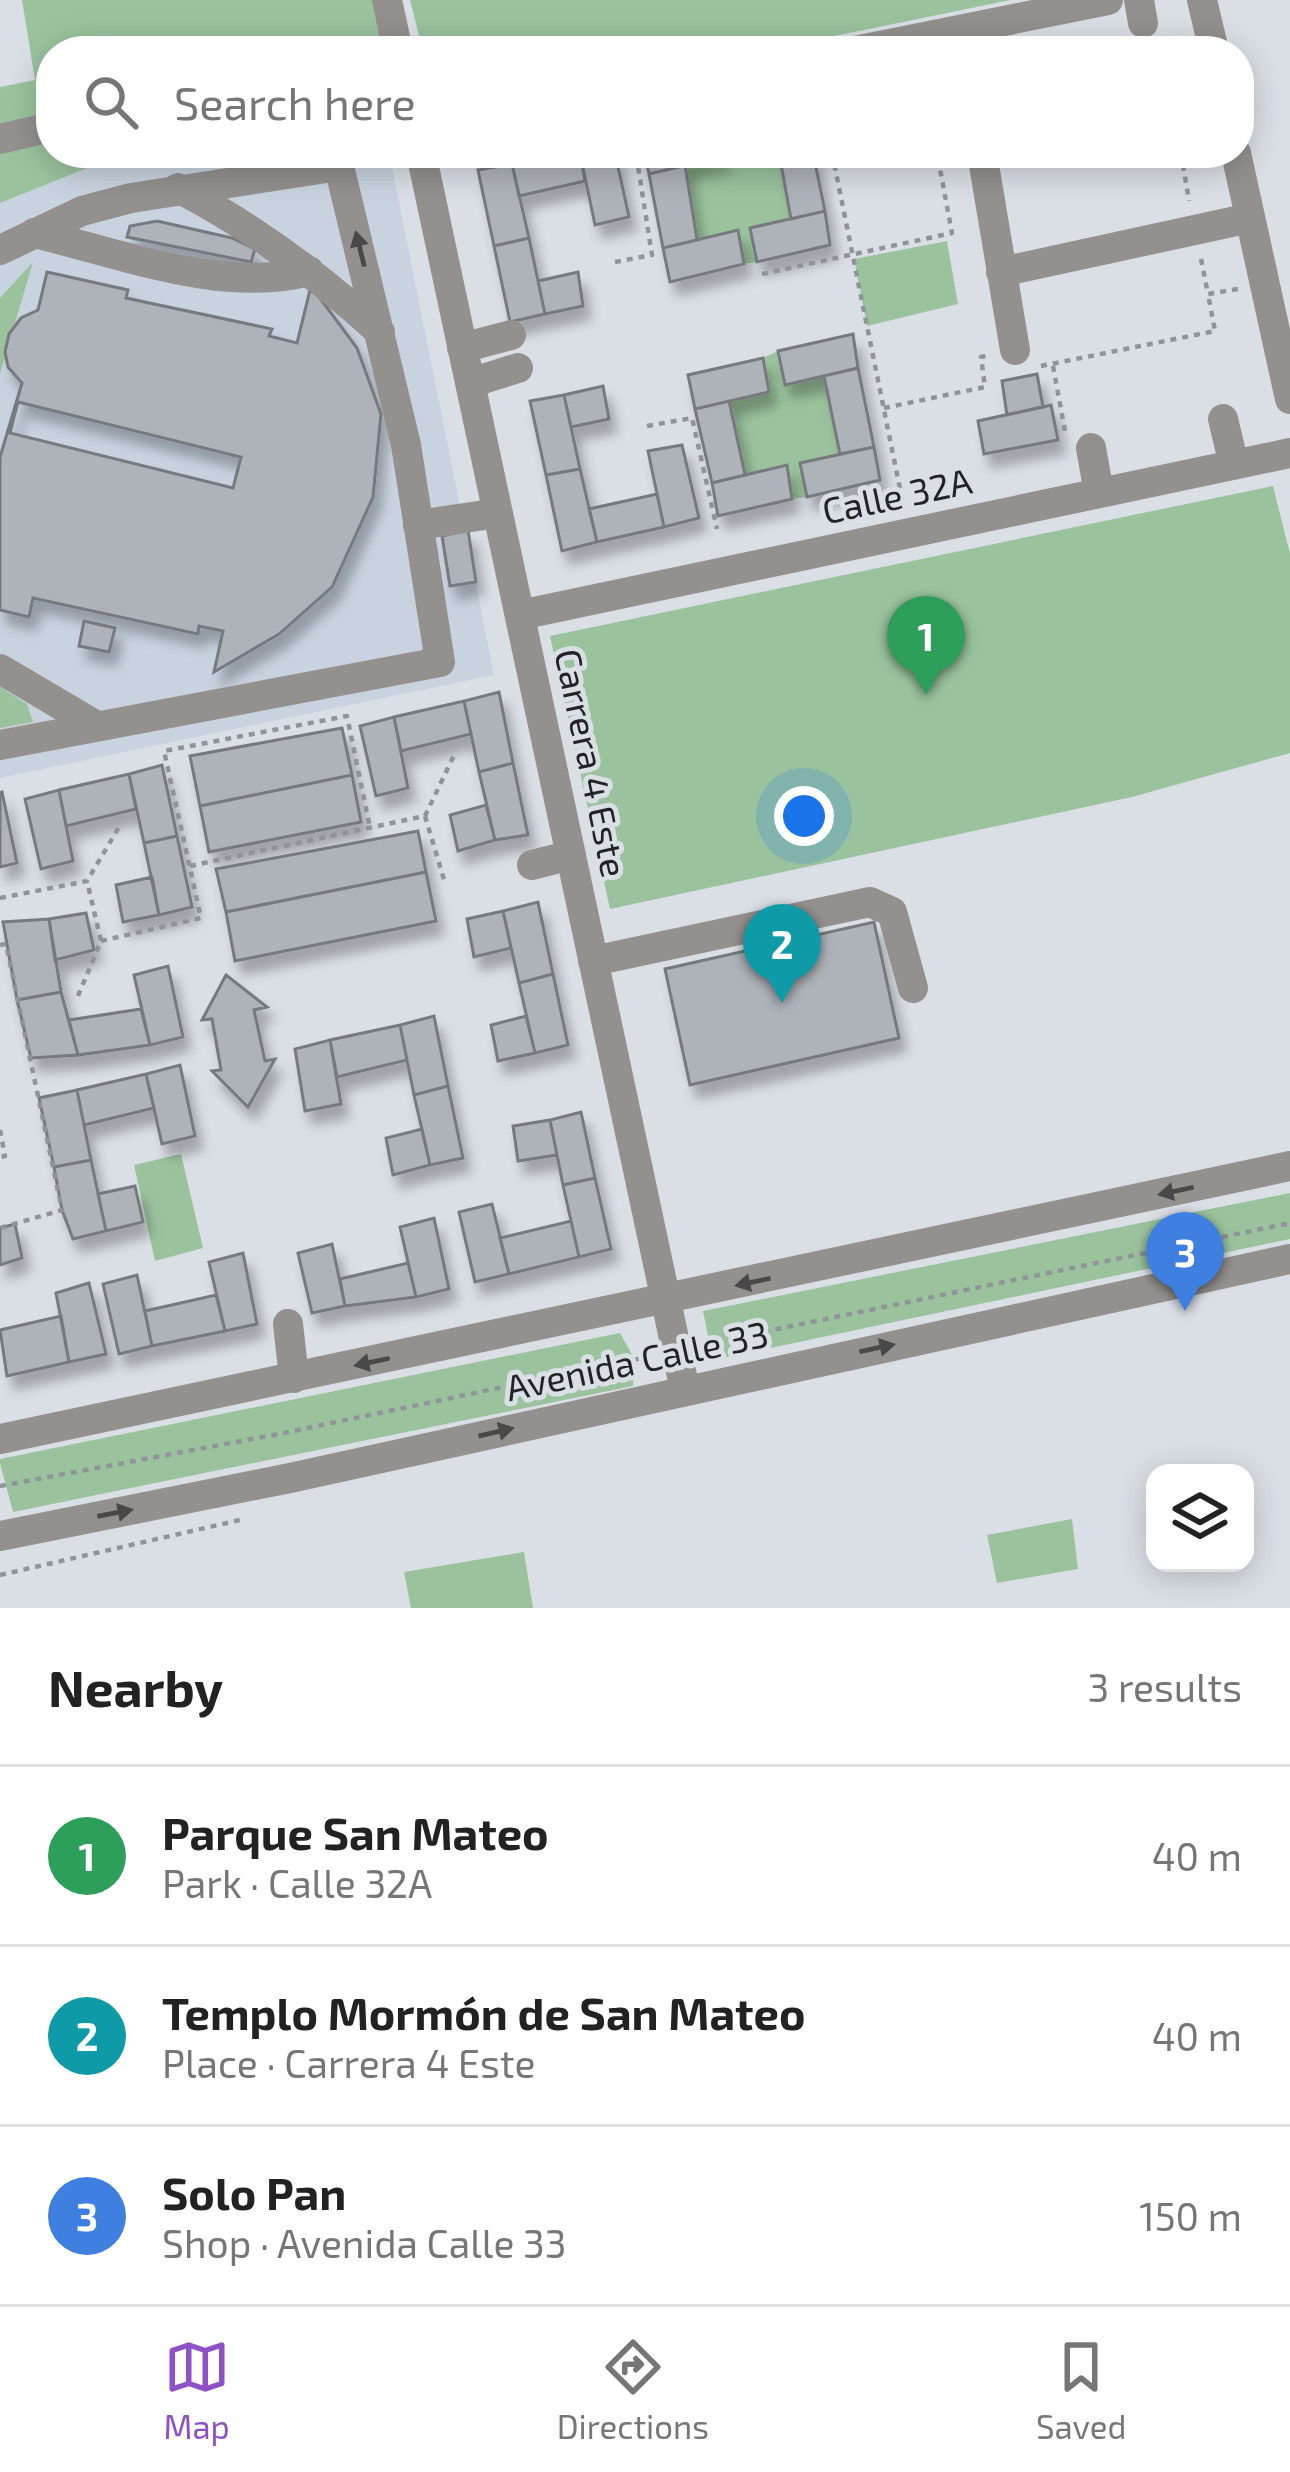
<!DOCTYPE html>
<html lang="en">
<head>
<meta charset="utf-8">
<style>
  body { margin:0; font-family:"Exo 2",sans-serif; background:#f2f2f2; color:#222 }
  .controls { position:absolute; right:36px; bottom:36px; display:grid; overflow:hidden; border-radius:24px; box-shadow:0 6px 30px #0003 }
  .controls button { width:108px; height:108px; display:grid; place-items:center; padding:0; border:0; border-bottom:3px solid #e0e0e0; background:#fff; color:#222; font:60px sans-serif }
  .you { position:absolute; left:804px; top:816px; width:42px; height:42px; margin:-30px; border:9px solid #fff; border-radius:50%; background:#1a73e8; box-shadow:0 0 0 18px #1a73e833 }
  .badge { display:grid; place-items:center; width:78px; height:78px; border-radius:50%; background:#8f51c8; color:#fff; font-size:39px; font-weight:700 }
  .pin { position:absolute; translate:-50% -99px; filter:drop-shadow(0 3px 6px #0008) }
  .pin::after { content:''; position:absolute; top:63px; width:42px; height:36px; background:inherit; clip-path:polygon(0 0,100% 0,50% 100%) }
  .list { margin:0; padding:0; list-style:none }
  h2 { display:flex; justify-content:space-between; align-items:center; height:156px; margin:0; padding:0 48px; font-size:51px }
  h2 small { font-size:39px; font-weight:400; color:#767676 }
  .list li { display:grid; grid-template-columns:78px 1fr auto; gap:36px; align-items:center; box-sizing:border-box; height:180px; padding:0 48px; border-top:3px solid #e0e0e0 }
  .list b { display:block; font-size:45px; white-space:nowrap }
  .list p { margin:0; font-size:39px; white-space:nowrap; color:#767676 }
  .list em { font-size:39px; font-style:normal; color:#767676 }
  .icon { flex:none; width:66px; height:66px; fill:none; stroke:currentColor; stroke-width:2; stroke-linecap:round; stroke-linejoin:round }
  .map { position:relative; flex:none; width:1290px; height:1608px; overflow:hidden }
  .search { position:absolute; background:#fff; box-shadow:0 6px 30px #0003; left:36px; right:36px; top:36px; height:132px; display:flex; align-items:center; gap:30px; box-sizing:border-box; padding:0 42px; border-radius:48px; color:#767676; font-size:45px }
  .sheet { height:696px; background:#fff }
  nav { display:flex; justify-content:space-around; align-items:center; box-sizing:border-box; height:168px; border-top:3px solid #e0e0e0; background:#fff; font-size:33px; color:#767676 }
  nav a { display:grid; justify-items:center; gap:6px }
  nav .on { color:#8f51c8 }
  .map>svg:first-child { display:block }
</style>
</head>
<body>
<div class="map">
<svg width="1290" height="1608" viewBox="0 0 1290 1608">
  <defs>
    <filter id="shadow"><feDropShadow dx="7" dy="13" stdDeviation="6" flood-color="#0004"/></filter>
  </defs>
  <rect width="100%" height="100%" fill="#dadfe6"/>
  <!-- built -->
  <path fill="#c9d3df" d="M139 153H389L494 675 0 778V180Z"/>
  <!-- green -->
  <path fill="#9ac39d" d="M22 0H380L391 51H51V153H139L87 163V168L0 203V87L35 80Z
    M410 0H1011L761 51H423Z
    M722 153H779L791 219 750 228 757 262 744 264 738 231 697 240 685 165Z
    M947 241 958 304 867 326 854 259Z
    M33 262 0 374V298Z
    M778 351 824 376 840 454 800 463 807 497 792 499 786 465 745 475 729 401 768 392 763 358Z
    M1273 486 1290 554V753L1132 797 610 909 550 636Z
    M0 687 27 704 33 722 0 728Z
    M181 1154 203 1248 155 1261 134 1165Z
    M1290 1193V1239L713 1360 703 1311Z
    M620 1333 635 1360 633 1386 13 1512 0 1463V1459Z
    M1072 1519 1078 1569 997 1583 987 1535Z
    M524 1552 533 1608H411L404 1572Z"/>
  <!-- building -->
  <path fill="#aeb3b9" stroke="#767a7f" stroke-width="3" fill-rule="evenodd" filter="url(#shadow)" d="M563 153H580L585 181 519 196 512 164Z
    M580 153H615L629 217 595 225Z
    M644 153H722L723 157 649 174Z
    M779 153H813L825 211 791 219Z
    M512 164 529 238 494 246 478 170Z
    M685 165 697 240 663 248 649 174Z
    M825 211 830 245 757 262 750 228Z
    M157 221 232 238 255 249 251 262 127 237 130 226Z
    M738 230 744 264 670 282 663 248Z
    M529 238 545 314 510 322 494 246Z
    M47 272 128 290 126 298 272 329 269 336 297 343 311 286 357 348 381 414 373 497 332 587 279 634 214 672 223 631 199 626 198 634 33 598 29 617 0 610V457L22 383 8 367 5 352 9 334 21 318 38 310ZM18 402 241 457 233 488 10 433Z
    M578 272 583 306 545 314 538 281Z
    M853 334 858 368 785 385 778 351Z
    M763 358 769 392 695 409 688 375Z
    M858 368 874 447 840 454 824 376Z
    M1037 374 1043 407 1007 415 1002 381Z
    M603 386 609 419 571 427 564 395Z
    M564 395 580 469 546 475 530 401Z
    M729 401 745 475 712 483 695 409Z
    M1051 405 1058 440 984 454 978 421Z
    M682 445 699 518 664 527 648 451Z
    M874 447 880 480 807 497 800 463Z
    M787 465 792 499 718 516 712 483Z
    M580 469 597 542 562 551 546 475Z
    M657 494 664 527 597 542 589 509Z
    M468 530 476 582 450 586 442 536Z
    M84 621 115 628 109 652 79 646Z
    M499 692 513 763 479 772 464 701Z
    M464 701 471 734 401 751 394 717Z
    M394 717 408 788 376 796 360 726Z
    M342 728 352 775 200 806 190 756Z
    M513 763 528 835 495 840 479 772Z
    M162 765 177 836 144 843 129 774Z
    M129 774 136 809 66 826 59 790Z
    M352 775 361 822 209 852 200 806Z
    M59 790 73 861 41 869 25 799Z
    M2 792 17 863 0 867V793Z
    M486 805 495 840 458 851 450 815Z
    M418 831 426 872 226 912 216 869Z
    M177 836 192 907 159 915 144 843Z
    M426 872 436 921 235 961 226 912Z
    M152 877 159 915 123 922 116 885Z
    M538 902 553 974 519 983 503 911Z
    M503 911 511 948 474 957 467 919Z
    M86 913 94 950 55 960 49 919Z
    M49 919 61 992 17 1000 3 922Z
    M874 922 899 1038 690 1085 665 969Z
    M168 966 183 1037 150 1045 134 975Z
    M553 974 568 1045 535 1053 519 983Z
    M226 975 267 1007 254 1010 265 1061 275 1059 248 1107 212 1071 221 1070 212 1019 202 1020Z
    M61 992 78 1055 31 1058 17 1000Z
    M141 1009 150 1045 78 1055 69 1020Z
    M434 1016 448 1086 414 1095 400 1025Z
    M526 1016 535 1053 498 1061 491 1025Z
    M400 1025 407 1060 337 1077 330 1040Z
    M330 1040 341 1104 305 1111 295 1049Z
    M180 1065 195 1136 162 1144 146 1074Z
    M146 1074 154 1108 84 1125 77 1090Z
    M448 1086 463 1158 430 1165 414 1095Z
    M77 1090 91 1160 54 1167 39 1098Z
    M581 1112 595 1178 563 1185 550 1120Z
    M550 1120 557 1155 518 1161 513 1126Z
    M422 1129 430 1165 393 1175 386 1138Z
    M91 1160 106 1231 73 1239 62 1210 54 1167Z
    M595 1178 611 1249 579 1257 563 1185Z
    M135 1186 143 1222 106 1231 98 1194Z
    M492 1204 509 1274 475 1282 459 1212Z
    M434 1218 449 1289 416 1297 400 1227Z
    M571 1221 579 1257 509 1274 500 1238Z
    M15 1224 22 1258 0 1265V1228Z
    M332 1244 345 1306 312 1313 298 1253Z
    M243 1253 257 1324 225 1331 209 1262Z
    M408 1263 416 1297 345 1306 340 1279Z
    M137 1275 152 1346 119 1354 103 1284Z
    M89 1283 106 1354 69 1362 56 1293Z
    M216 1295 225 1331 152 1346 145 1311Z
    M61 1316 69 1362 7 1376 0 1330Z"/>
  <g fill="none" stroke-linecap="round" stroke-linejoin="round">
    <!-- path -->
    <path stroke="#909499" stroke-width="4.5" stroke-dasharray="6 6" stroke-linecap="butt" d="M832 153 900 489
      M1181 153 1189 201
      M1201 259 1208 294 1238 289
      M615 262 652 255 636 153
      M762 274 952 233 937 153
      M1041 366 1215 331 1208 294
      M1053 366 1065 431
      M884 408 985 387 981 357 989 355
      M647 426 692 418 717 529
      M425 816 445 883
      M190 866 425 816 456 751
      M0 898 87 881 119 827
      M101 941 201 918 164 751 347 716 370 828
      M0 945 6 944 62 1210 0 1228
      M78 996 101 941 87 881
      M0 1130 5 1156 0 1157
      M705 1344 1290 1223
      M0 1486 279 1434 647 1357
      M0 1575 240 1520"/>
    <!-- minor -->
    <path stroke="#93908e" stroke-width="30" d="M387 0 398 51
      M1139 0 1143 23
      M1202 0 1214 51
      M855 51 1108 0
      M0 139 51 127
      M421 153 685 1390
      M982 153 1015 350
      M1236 153 1290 399
      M178 188C253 227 318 275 380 332
      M34 233C119 253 223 294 309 271
      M0 250 82 211 131 198 339 166 406 445 440 662 0 745
      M1001 272 1250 218
      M462 348 511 335
      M470 383 518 368
      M1223 419 1234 465
      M1091 448 1099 493
      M418 525 498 513
      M520 615 1290 453
      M0 669 95 725
      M532 865 571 855
      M593 961 870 902 892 912 913 988
      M288 1324 294 1378
      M0 1439 1290 1166
      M0 1536 290 1478 1290 1259"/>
  </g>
  <!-- one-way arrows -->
  <defs><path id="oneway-solid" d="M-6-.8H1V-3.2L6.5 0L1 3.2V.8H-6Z" transform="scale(3)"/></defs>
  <g fill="#49494a">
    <use href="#oneway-solid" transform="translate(360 249) rotate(-104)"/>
    <use href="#oneway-solid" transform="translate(1176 1191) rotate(168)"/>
    <use href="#oneway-solid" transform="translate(753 1282) rotate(168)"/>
    <use href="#oneway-solid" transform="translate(877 1348) rotate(-12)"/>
    <use href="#oneway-solid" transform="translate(372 1362) rotate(168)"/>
    <use href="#oneway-solid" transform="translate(496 1432) rotate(-13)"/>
    <use href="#oneway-solid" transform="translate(115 1513) rotate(-11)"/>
  </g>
  <g text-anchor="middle" stroke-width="10" stroke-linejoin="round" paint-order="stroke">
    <!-- street labels -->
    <g font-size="36" fill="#212325" stroke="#dadfe6">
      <text transform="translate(897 496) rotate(-12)" y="13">Calle 32A</text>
      <text transform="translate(591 763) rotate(78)" y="13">Carrera 4 Este</text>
      <text transform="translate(637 1361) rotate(-12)" y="13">Avenida Calle 33</text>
    </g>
  </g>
</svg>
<div class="controls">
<button><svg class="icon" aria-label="layers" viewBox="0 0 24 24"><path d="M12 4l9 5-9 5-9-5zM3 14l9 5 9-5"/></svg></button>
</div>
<div class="you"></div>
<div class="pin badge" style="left:926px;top:695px;background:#2e9e5b">1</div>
<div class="pin badge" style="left:782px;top:1003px;background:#0f9aa8">2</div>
<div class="pin badge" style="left:1185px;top:1311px;background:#3f7fe0">3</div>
<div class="search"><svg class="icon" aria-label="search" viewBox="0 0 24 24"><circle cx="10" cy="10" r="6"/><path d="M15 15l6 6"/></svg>Search here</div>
</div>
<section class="sheet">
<h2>Nearby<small>3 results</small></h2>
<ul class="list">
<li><span class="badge" style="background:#2e9e5b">1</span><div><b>Parque San Mateo</b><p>Park · Calle 32A</p></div><em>40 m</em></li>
<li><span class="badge" style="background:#0f9aa8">2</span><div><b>Templo Mormón de San Mateo</b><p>Place · Carrera 4 Este</p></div><em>40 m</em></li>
<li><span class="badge" style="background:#3f7fe0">3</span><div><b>Solo Pan</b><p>Shop · Avenida Calle 33</p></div><em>150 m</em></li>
</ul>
</section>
<nav>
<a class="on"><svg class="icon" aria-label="map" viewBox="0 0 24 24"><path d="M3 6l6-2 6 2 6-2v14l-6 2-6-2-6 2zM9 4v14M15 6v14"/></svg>Map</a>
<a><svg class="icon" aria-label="directions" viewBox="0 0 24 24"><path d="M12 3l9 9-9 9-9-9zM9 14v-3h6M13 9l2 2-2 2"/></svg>Directions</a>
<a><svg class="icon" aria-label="saved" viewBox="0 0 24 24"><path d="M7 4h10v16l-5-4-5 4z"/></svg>Saved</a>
</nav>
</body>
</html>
